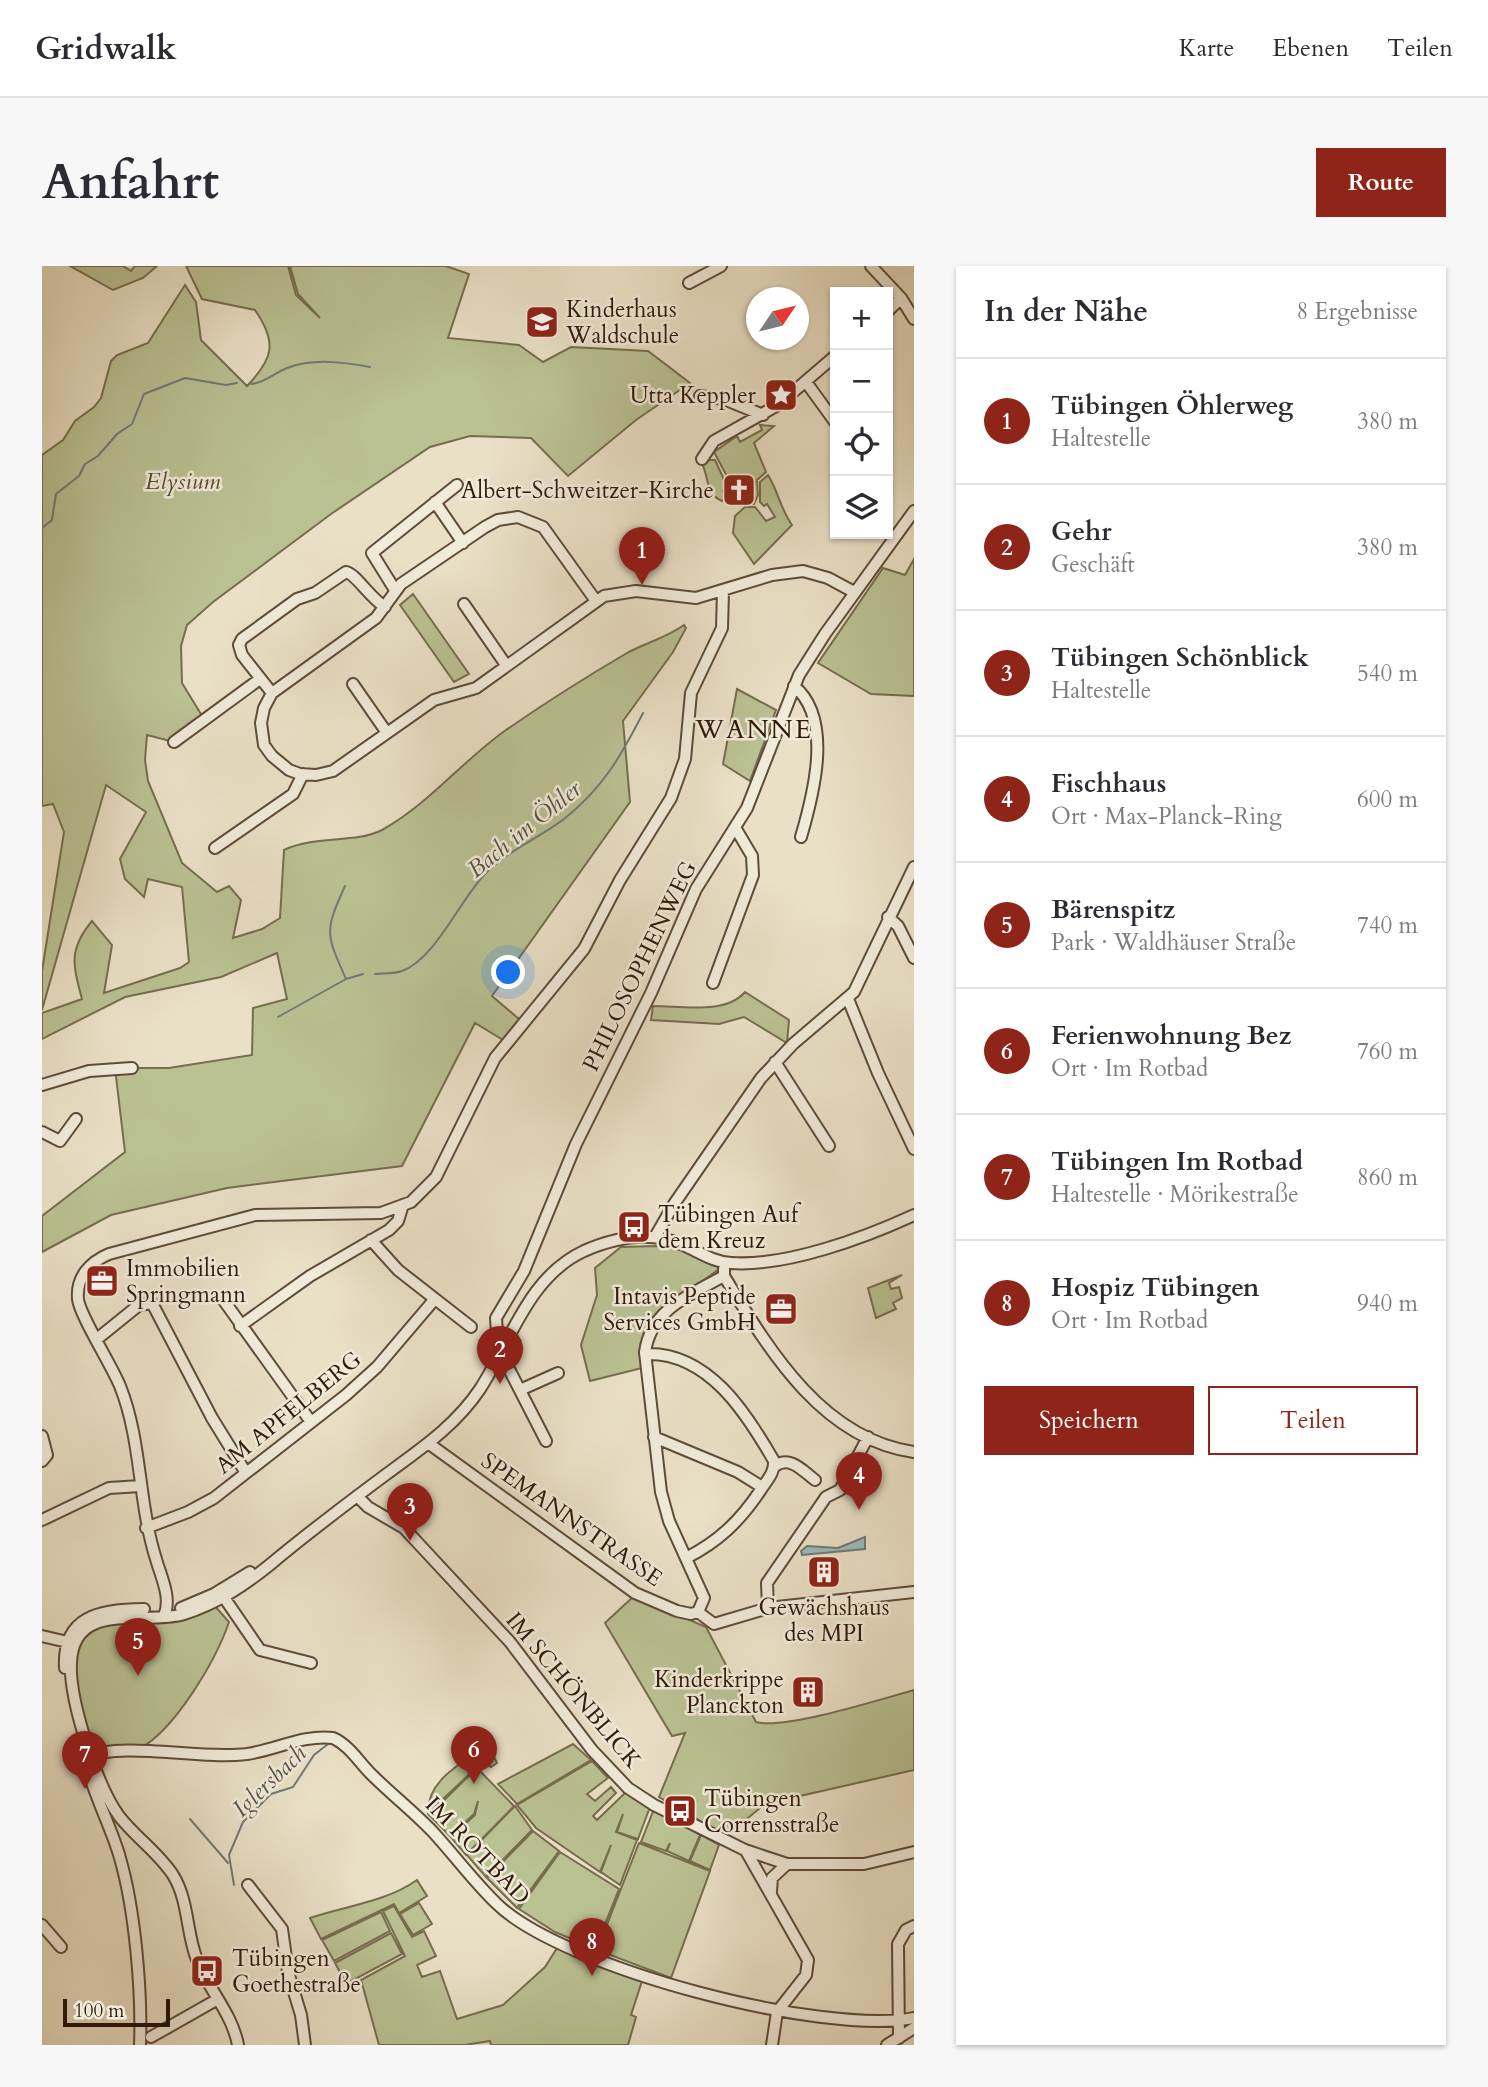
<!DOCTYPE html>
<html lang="de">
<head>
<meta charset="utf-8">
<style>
  body { margin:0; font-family:Cardo,serif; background:#f7f7f7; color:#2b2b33 }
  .controls { position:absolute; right:21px; top:21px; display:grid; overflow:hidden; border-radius:0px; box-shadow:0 2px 5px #0004 }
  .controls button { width:63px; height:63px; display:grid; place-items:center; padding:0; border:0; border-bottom:2px solid #e1e1e2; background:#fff; color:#2b2b33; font:35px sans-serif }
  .compass { position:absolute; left:704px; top:21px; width:63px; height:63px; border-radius:50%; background:#fff; box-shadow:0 2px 5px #0004; rotate:55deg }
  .scale { position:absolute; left:21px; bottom:18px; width:107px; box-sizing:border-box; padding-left:7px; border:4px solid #31190b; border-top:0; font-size:19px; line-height:24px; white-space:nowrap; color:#31190b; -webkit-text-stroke:5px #f1ebda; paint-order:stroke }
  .you { position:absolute; left:467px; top:707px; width:24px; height:24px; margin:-18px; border:5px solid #fff; border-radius:50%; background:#1a73e8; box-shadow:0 0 0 10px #1a73e833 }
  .badge { display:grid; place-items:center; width:46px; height:46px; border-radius:50%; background:#8f2418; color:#fff; font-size:23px; font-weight:700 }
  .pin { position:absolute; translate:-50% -58px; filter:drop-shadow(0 2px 4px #0008) }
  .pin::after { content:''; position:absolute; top:37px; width:24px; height:21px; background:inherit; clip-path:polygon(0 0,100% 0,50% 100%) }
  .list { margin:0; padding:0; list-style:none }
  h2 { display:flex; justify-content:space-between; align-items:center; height:91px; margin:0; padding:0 28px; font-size:30px }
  h2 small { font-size:23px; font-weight:400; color:#7c7c81 }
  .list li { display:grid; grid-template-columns:46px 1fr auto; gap:21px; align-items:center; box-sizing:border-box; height:126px; padding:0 28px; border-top:2px solid #e1e1e2 }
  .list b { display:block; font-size:26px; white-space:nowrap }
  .list p { margin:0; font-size:23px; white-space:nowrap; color:#7c7c81 }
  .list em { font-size:23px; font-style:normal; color:#7c7c81 }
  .actions { display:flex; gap:14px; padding:21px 28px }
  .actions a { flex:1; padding:16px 0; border:2px solid #8f2418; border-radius:0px; text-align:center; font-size:24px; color:#8f2418 }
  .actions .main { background:#8f2418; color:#fff }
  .icon { flex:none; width:38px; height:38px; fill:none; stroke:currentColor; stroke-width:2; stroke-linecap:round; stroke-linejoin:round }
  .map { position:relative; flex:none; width:872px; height:1779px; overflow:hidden; border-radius:0px }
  header { display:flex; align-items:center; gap:42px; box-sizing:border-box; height:98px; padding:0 35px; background:#fff; border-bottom:2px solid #e1e1e2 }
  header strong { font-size:33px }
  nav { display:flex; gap:38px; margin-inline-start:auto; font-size:24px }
  .intro { display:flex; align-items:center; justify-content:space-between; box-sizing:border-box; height:168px; padding:0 42px }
  h1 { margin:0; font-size:49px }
  .button { padding:18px 32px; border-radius:0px; background:#8f2418; color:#fff; font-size:24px; font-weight:700 }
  main { display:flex; gap:42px; padding:0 42px }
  aside { flex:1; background:#fff; border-radius:0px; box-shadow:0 2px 5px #0004 }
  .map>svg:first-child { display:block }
</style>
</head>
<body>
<header>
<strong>Gridwalk</strong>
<nav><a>Karte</a><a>Ebenen</a><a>Teilen</a></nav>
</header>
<div class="intro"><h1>Anfahrt</h1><a class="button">Route</a></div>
<main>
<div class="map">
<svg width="872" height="1779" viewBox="0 0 872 1779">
  <rect width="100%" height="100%" fill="#eae0c6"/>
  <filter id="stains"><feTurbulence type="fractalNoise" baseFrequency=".00286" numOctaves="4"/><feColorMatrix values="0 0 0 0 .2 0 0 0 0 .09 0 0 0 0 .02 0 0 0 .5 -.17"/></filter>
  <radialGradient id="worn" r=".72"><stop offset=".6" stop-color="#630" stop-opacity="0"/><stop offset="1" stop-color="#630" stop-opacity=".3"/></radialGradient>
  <!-- green -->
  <path fill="#bac193" stroke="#766d4f" stroke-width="2" d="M28 0H81L89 5 93 0H115L101 12 71 24Z
    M144 0H246L254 29 278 52 256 28 248 0H404L427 8 406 72 477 79 501 96 529 81 606 85 648 117 594 154 526 210 489 172 428 170 388 181 289 248 171 336 145 359 139 380 140 417 162 453 132 476 105 469 103 494 106 515 140 597 175 626 187 620 199 634 191 672 220 663 238 652 242 584C272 569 313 578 340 564 387 538 420 495 464 464 503 437 544 411 585 387 603 377 624 372 642 359L644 362 631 386 581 455 588 536 450 730 477 753 461 774 433 757 360 900 185 922 69 949 0 986V950L83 886 73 802H127L210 789 211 742 245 733 235 687 179 711 83 731 0 773V747L40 733C31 699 26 684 50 655L70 679 62 727 138 702 147 696 140 621 106 613 102 631 83 613 78 593 104 546 64 519 0 744V705L22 566 11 538 0 540V189L21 174 33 155 52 141 59 132 69 95 75 89 106 77 143 19 154 36 159 74 205 120C232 92 235 76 213 44L160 33Z
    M718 159 732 160 712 177 724 206 715 214 716 229 712 238H709L713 216 703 210 698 213 689 210 688 216 672 186 695 170 698 176 720 164Z
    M667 194H673L684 218 681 225 685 231 680 235C664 228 667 214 661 200Z
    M726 209C737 227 738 242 750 259L712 298 691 267 693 250 703 241H713L724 255 733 251 725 238 722 240 718 236V216Z
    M872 293V430L829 428 776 397 841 302 863 309Z
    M371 328 427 408 412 416 358 339Z
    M695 423 734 444 708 515 681 498Z
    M703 726 747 754 745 777 702 751 677 758 609 754 611 740C639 740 683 749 703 726Z
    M614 980 656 986 684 997C643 1035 592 1036 600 1102L548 1115 539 1079 555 1029 553 1002 579 981Z
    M860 1009 847 1017 849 1023 857 1021 860 1032 851 1037 854 1043 834 1052 826 1022Z
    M592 1330 664 1361 714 1456C742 1464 840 1433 872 1424V1504L723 1538 684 1570 617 1531 643 1467 630 1470 563 1357Z
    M171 1338 187 1356C174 1394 133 1464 97 1483 85 1489 62 1487 48 1489L31 1419 38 1370 43 1364Z
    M531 1478 549 1494 475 1538 456 1518Z
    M443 1480 449 1485 455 1497 449 1501 444 1498 435 1501 386 1547C385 1514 419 1498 443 1480Z
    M550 1495 566 1512 545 1528 553 1535 569 1521 574 1527 551 1550 555 1554 584 1526 608 1541 596 1573 575 1566 581 1548 574 1566 595 1574 578 1619 559 1606 569 1579 558 1606 494 1562 475 1539Z
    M435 1502 472 1540 424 1589 409 1571 433 1549 436 1535 432 1548 408 1570 387 1549Z
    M473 1540 490 1564 444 1611 425 1589Z
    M612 1543 658 1569 647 1595 625 1585 628 1577 624 1585 599 1576Z
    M491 1565 517 1585 475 1642 445 1612Z
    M659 1569 677 1579 668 1604 648 1595Z
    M597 1577 668 1605 629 1712 555 1684Z
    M518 1586 577 1623 553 1683 513 1666 477 1643Z
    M375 1614 385 1630 357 1647 352 1638 279 1673 268 1652C303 1640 344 1636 375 1614Z
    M377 1637 390 1658 371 1669 358 1648Z
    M352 1640 370 1671 382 1665 394 1690 375 1699 380 1711 398 1705 415 1753 461 1739 503 1701 517 1679 602 1709 589 1749 594 1751 586 1779H449L448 1775 423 1779H337L319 1714 363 1690 341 1645Z
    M339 1646 348 1665 292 1695 280 1674Z
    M349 1667 360 1688 304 1718 293 1697Z"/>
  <!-- water -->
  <path fill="#9abbbd" stroke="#707a76" stroke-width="2" d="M823 1271V1283L760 1289 759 1285 765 1280 796 1282Z"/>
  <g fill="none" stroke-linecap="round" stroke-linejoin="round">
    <!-- stream -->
    <path stroke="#707a76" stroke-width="2" d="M209 118C223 117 232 107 245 102 271 92 301 96 328 101
      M0 262 10 254 14 228 37 210 43 198 56 190 75 168 90 158 102 128 143 112 184 119 195 117
      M303 620C282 666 284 668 304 713
      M333 708C341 707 352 708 360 705 393 693 418 634 443 608 465 585 497 572 522 553 561 522 579 490 601 447
      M236 751 304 713 321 708
      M148 1553 186 1597
      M192 1619 187 1589 201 1556 229 1528 251 1521 272 1489 286 1478"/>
    <defs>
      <path id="minor" d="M829 0 859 32 872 53
        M647 17 679 0
        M846 45 859 32
        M764 116 793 156
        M658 130 682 133 721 149
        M660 193 672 175 736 139 793 90
        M393 236 421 277
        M353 324 330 287 415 219
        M554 335 501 261 476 251 456 254 443 261 359 318 334 352 230 427 222 442 219 457 222 479 230 490 247 504 258 508 274 509 291 505 392 434 434 422 562 330 594 325 654 332 730 309 761 305 786 312 812 326
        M422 338 464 399
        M311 418 345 467
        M752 420C792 453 771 530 759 571
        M230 427 200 389 197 379 200 373 255 333 273 327 304 306C314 308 328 332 343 341
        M132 476 218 413
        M173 582 251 528 261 508
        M846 651 856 660 872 692
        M671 717 711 609 710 590 694 563
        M806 733 836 807 872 883
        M733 796 787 880
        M0 819 47 805 90 802
        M0 866 18 875 34 853
        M613 971 632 938 719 812 751 778 812 726 872 601
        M329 974 356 1004 429 1061
        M682 1003V1010C726 1082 779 1173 872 1186
        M180 1032 269 1156
        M198 1060 268 1010 347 964 356 955 360 942
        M55 1073 97 1039 110 1037 170 1152 204 1207
        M465 1074 455 1067 454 1052 482 1005 534 878 609 727 654 623 705 542 757 409 783 368 872 245
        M603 1088C666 1085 705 1148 732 1195 733 1207 724 1215 718 1225 698 1255 676 1276 644 1292
        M454 1094 468 1105 504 1175
        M478 1124 516 1107
        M0 1170 5 1189 0 1195
        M612 1171 696 1206 720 1221
        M826 1171 798 1224 784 1231 725 1317 726 1342 872 1326
        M386 1177 593 1327 635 1345 649 1348 656 1346
        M733 1200C748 1189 761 1205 773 1214
        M315 1230 326 1241 362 1262 468 1376 550 1484 586 1522 612 1539 703 1584 745 1598H822L872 1586
        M0 1254 67 1222 98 1220
        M104 1262 146 1246 172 1232 304 1129 335 1101 392 1034
        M179 1327 218 1384 269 1397
        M139 1342 172 1328 208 1306
        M656 1346 662 1332 627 1255 619 1226 603 1086C609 1043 648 1029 682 1010
        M656 1346 672 1358 726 1342
        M122 1350C130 1332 119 1311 114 1293 96 1237 100 1175 78 1120 70 1100 37 1048 36 1033 34 1011 48 996 67 988L213 949 339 947 369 936 394 911 453 792 542 683 578 614 629 532 643 493 649 427 680 362 681 325
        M0 1370 30 1377
        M23 1402C20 1350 58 1343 102 1343
        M42 1491C86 1475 155 1494 205 1488 233 1484 263 1468 291 1472 307 1479 317 1496 329 1508 349 1528 372 1546 391 1566 413 1590 432 1616 455 1638 521 1702 781 1770 872 1752
        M47 1507C55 1536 70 1563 78 1592 93 1644 100 1725 98 1779
        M704 1585 766 1694 764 1709 735 1746 730 1779
        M206 1619 240 1663 246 1706 259 1749 263 1779
        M729 1626 730 1612 745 1598
        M0 1659 19 1681
        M109 1771 176 1733
        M857 1772 856 1678 864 1664 872 1660
        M196 1779C190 1747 166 1723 155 1694 144 1666 147 1635 131 1609 116 1586 93 1571 77 1550 55 1520 27 1434 29 1397 31 1333 104 1360 142 1348 176 1337 203 1319 230 1297 268 1265 307 1236 346 1207 380 1182 414 1159 438 1123 469 1075 486 1011 542 985 574 971 608 964 641 979 657 986 671 996 689 997 744 1001 822 972 872 949
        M845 1779 872 1762"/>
    </defs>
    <!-- minor casing -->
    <use href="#minor" stroke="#5f4b3a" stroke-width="14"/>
    <!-- minor -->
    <use href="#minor" stroke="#f1ebda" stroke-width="10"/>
  </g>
  <!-- icons -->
  <defs>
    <symbol id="school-square" viewBox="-11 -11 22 22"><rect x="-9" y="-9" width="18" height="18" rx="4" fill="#8f2418" stroke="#f1ebda"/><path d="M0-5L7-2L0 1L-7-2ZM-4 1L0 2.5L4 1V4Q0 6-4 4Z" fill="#fff"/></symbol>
    <symbol id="sight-square" viewBox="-11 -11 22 22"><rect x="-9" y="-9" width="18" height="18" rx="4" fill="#8f2418" stroke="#f1ebda"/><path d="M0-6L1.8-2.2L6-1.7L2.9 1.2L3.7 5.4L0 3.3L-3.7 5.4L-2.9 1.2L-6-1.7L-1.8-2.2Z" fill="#fff"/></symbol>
    <symbol id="church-square" viewBox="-11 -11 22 22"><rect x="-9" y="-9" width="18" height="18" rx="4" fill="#8f2418" stroke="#f1ebda"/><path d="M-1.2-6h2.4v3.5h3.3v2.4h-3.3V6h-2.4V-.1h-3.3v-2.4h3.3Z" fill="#fff"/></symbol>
    <symbol id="bus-square" viewBox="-11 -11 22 22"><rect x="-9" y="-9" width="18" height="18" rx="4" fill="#8f2418" stroke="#f1ebda"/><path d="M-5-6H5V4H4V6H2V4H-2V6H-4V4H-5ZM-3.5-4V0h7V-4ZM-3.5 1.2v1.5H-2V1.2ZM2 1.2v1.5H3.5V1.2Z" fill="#fff"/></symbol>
    <symbol id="office-square" viewBox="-11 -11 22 22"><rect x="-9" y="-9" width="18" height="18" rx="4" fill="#8f2418" stroke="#f1ebda"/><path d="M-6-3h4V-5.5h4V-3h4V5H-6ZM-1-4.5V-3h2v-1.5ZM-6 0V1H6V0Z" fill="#fff"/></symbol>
    <symbol id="building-square" viewBox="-11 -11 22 22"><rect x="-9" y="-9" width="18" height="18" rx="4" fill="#8f2418" stroke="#f1ebda"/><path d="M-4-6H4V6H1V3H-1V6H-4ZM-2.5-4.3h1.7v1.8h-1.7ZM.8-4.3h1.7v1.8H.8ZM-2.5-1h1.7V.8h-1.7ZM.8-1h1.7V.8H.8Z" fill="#fff"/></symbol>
  </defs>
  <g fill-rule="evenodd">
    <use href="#school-square" x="481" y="37" width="38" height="38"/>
    <use href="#sight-square" x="720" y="110" width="38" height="38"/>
    <use href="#church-square" x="678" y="205" width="38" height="38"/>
    <use href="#bus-square" x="573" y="942" width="38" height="38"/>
    <use href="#office-square" x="41" y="996" width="38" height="38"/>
    <use href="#office-square" x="720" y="1024" width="38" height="38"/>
    <use href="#building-square" x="763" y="1287" width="38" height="38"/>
    <use href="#building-square" x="747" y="1407" width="38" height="38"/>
    <use href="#bus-square" x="619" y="1526" width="38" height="38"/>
    <use href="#bus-square" x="146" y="1686" width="38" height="38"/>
  </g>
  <g text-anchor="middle" stroke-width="5" stroke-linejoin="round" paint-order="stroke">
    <!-- poi labels -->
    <g font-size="23" fill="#31190b" stroke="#f1ebda" text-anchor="start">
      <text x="524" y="51">Kinderhaus<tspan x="524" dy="26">Waldschule</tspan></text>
      <text x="714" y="137" text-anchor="end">Utta Keppler</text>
      <text x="672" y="232" text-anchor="end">Albert-Schweitzer-Kirche</text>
      <text x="616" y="956">Tübingen Auf<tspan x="616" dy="26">dem Kreuz</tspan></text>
      <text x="84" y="1010">Immobilien<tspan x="84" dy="26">Springmann</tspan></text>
      <text x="714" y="1038" text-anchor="end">Intavis Peptide<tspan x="714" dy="26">Services GmbH</tspan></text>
      <text x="782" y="1349" text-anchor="middle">Gewächshaus<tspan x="782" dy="26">des MPI</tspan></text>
      <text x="742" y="1421" text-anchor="end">Kinderkrippe<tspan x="742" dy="26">Planckton</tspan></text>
      <text x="662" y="1540">Tübingen<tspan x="662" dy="26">Corrensstraße</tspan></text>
      <text x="190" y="1700">Tübingen<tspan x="190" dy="26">Goethestraße</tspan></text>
    </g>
    <!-- park labels -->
    <g font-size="23" font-style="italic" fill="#5a4b34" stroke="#f1ebda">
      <text x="141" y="223">Elysium</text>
    </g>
    <!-- street labels -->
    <g font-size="23" fill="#31190b" stroke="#f1ebda">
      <text transform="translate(597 700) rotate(-64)" y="8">PHILOSOPHENWEG</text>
      <text transform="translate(246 1146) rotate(-39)" y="8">AM APFELBERG</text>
      <text transform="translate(530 1253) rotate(35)" y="8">SPEMANNSTRASSE</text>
      <text transform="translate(532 1424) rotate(50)" y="8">IM SCHÖNBLICK</text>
      <text transform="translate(436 1584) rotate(46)" y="8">IM ROTBAD</text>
    </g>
    <!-- water labels -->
    <g font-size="24" font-style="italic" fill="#565249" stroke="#f1ebda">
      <text transform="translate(482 563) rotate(-39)" y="8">Bach im Öhler</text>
      <text transform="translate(227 1515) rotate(-44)" y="8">Iglersbach</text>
    </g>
    <!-- quarter labels -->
    <g font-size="26" letter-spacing="2" fill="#31190b" stroke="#f1ebda">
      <text x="712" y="472">WANNE</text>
    </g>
  </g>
  <rect width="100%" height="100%" filter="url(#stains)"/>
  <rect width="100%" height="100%" fill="url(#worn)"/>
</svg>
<div class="controls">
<button>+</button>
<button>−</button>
<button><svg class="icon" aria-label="locate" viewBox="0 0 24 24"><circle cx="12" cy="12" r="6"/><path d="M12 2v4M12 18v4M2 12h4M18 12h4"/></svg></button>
<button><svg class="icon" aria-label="layers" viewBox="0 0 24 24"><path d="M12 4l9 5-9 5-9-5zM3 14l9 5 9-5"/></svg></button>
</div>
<svg class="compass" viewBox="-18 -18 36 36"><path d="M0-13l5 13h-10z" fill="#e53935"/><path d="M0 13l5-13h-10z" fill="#7c7c81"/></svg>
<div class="scale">100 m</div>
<div class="you"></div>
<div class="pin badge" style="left:600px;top:319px">1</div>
<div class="pin badge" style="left:458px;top:1118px">2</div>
<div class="pin badge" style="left:368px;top:1275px">3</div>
<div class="pin badge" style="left:817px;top:1244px">4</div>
<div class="pin badge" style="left:96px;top:1410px">5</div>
<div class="pin badge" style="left:432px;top:1518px">6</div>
<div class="pin badge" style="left:43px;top:1523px">7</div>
<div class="pin badge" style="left:550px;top:1710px">8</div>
</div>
<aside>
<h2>In der Nähe<small>8 Ergebnisse</small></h2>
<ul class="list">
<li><span class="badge">1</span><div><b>Tübingen Öhlerweg</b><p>Haltestelle</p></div><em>380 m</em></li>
<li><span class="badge">2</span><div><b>Gehr</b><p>Geschäft</p></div><em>380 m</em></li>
<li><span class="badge">3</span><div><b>Tübingen Schönblick</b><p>Haltestelle</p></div><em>540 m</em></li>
<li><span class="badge">4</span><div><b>Fischhaus</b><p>Ort · Max-Planck-Ring</p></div><em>600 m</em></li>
<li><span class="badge">5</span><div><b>Bärenspitz</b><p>Park · Waldhäuser Straße</p></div><em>740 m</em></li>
<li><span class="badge">6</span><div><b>Ferienwohnung Bez</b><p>Ort · Im Rotbad</p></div><em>760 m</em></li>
<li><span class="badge">7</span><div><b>Tübingen Im Rotbad</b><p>Haltestelle · Mörikestraße</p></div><em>860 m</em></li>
<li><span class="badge">8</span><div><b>Hospiz Tübingen</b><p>Ort · Im Rotbad</p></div><em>940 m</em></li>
</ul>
<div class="actions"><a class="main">Speichern</a><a>Teilen</a></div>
</aside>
</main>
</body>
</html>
